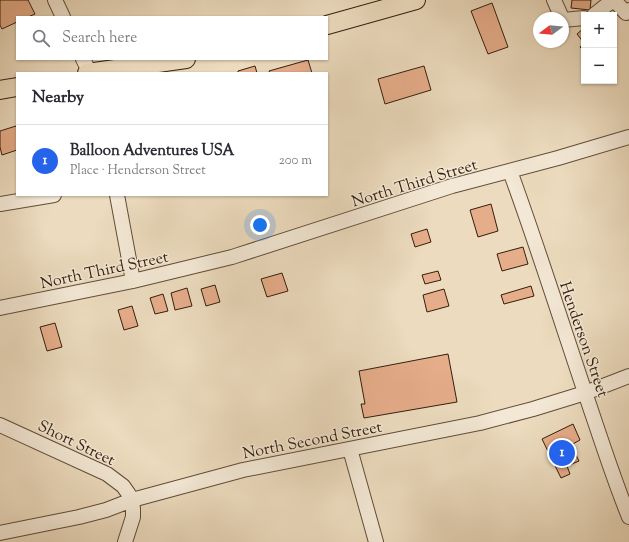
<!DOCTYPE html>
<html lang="en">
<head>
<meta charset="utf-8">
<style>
  body { margin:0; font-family:"Sorts Mill Goudy",serif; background:#f7f7f7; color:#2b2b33 }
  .controls { position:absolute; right:12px; top:12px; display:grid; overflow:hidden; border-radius:0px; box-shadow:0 1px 3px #0004 }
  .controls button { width:36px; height:36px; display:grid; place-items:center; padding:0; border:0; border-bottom:1px solid #e1e1e2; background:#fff; color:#2b2b33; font:20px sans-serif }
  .compass { position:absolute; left:533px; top:12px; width:36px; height:36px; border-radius:50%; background:#fff; box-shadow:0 1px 3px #0004; rotate:254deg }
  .you { position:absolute; left:260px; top:225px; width:14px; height:14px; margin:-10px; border:3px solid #fff; border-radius:50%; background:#1a73e8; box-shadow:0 0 0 6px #1a73e833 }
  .badge { display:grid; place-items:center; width:26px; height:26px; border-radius:50%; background:#2563eb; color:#fff; font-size:13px; font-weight:700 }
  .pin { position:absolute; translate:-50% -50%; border:2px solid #fff; box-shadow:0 1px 4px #0006 }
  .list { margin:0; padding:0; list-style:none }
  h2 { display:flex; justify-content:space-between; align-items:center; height:52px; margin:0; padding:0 16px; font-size:17px }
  h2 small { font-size:13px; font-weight:400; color:#7c7c81 }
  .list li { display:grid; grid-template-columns:26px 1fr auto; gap:12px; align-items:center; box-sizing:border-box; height:72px; padding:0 16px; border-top:1px solid #e1e1e2 }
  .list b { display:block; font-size:15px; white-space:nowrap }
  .list p { margin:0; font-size:13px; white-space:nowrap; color:#7c7c81 }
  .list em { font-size:13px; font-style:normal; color:#7c7c81 }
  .icon { flex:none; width:22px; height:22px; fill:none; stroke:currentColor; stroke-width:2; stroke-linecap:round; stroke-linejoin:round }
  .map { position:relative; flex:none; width:629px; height:542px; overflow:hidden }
  .search { position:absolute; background:#fff; box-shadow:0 1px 3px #0004; left:16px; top:16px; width:312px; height:44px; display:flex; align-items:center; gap:10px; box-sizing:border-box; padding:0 14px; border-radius:0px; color:#7c7c81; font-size:15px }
  .panel { position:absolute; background:#fff; box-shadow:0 1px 3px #0004; left:16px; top:72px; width:312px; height:124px; border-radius:0px }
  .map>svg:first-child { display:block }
</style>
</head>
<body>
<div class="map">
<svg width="629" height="542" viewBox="0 0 629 542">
  <rect width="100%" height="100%" fill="#ecdbbe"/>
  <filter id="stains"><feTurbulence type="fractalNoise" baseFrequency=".005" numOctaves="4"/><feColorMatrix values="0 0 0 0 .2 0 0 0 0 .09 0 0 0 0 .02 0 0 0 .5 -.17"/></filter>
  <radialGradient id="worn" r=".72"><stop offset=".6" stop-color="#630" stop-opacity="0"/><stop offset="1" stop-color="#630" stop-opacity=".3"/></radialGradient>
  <!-- building -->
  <path fill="#e6ad8a" stroke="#331e0d" d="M0 0H28L35 14 28 17H17V22L2 29 0 25Z
    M572 0H591L590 10 571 8Z
    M492 3 508 47 488 54 471 11Z
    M584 28V51L580 47 584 43 577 34Z
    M308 60 312 73H270L269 71Z
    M255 66 257 73H238V71Z
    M424 66 431 90 385 104 378 79Z
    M16 126 17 129V150L2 155 0 147V131Z
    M491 204 498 231 478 237 470 210Z
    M427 229 431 242 415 247 411 234Z
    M523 247 528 264 502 271 497 254Z
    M438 271 441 280 425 284 422 275Z
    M282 273 288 291 267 297 261 279Z
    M215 285 220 302 206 306 201 289Z
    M531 286 534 296 504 304 501 295Z
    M187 288 192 306 175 310 171 293Z
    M444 289 449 306 427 312 423 295Z
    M163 294 168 311 155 314 150 298Z
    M132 306 138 326 124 330 118 310Z
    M55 323 62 347 47 351 40 327Z
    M448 354 457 402 364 418 361 404H365L359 371Z
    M573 424 580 440 571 445 579 461 567 466 570 474 561 478 542 439Z"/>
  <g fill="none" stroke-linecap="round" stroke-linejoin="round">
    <defs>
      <path id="minor" d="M55 0 63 17
        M554 0 562 18
        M614 0 626 13 629 10
        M594 15 613 0
        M563 20 584 18
        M83 59 90 73
        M510 171C540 253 566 337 594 419 605 452 616 485 629 517
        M117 195 133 281
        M0 204 54 195
        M0 308 133 281 232 257 452 186 558 158 629 137
        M0 425 107 474 123 486 128 493 132 500 133 509V517L125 542
        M350 449 376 542
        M0 533 79 517 106 510 132 500 243 470 480 423 533 409 585 393 629 376"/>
      <path id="major" d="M327 25 416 0
        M87 73 186 59
        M0 90 17 87"/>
    </defs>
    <!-- minor casing -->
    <use href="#minor" stroke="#614d39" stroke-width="16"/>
    <!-- major casing -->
    <use href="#major" stroke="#331e0d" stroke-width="20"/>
    <!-- minor -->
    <use href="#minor" stroke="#f3e8d5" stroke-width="14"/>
    <!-- major -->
    <use href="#major" stroke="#ecdbbe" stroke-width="18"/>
  </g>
  <g text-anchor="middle" stroke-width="3" stroke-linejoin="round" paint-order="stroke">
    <!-- street labels -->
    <g font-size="16" fill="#331e0d" stroke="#f3e8d5">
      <text transform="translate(414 182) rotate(-17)" y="6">North Third Street</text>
      <text transform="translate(104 269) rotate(-12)" y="6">North Third Street</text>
      <text transform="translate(585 339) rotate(71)" y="6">Henderson Street</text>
      <text transform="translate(312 439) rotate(-11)" y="6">North Second Street</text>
      <text transform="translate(77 442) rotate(26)" y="6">Short Street</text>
    </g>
  </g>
  <rect width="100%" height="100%" filter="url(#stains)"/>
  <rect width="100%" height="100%" fill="url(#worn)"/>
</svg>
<div class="controls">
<button>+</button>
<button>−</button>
</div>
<svg class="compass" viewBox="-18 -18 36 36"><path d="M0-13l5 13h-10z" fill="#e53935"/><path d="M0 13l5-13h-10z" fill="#7c7c81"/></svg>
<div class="you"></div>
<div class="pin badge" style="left:562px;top:453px">1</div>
<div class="search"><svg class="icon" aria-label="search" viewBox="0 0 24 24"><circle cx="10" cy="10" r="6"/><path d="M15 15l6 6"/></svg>Search here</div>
<section class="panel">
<h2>Nearby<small></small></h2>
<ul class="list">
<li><span class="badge">1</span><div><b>Balloon Adventures USA</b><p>Place · Henderson Street</p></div><em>200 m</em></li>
</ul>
</section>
</div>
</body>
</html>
